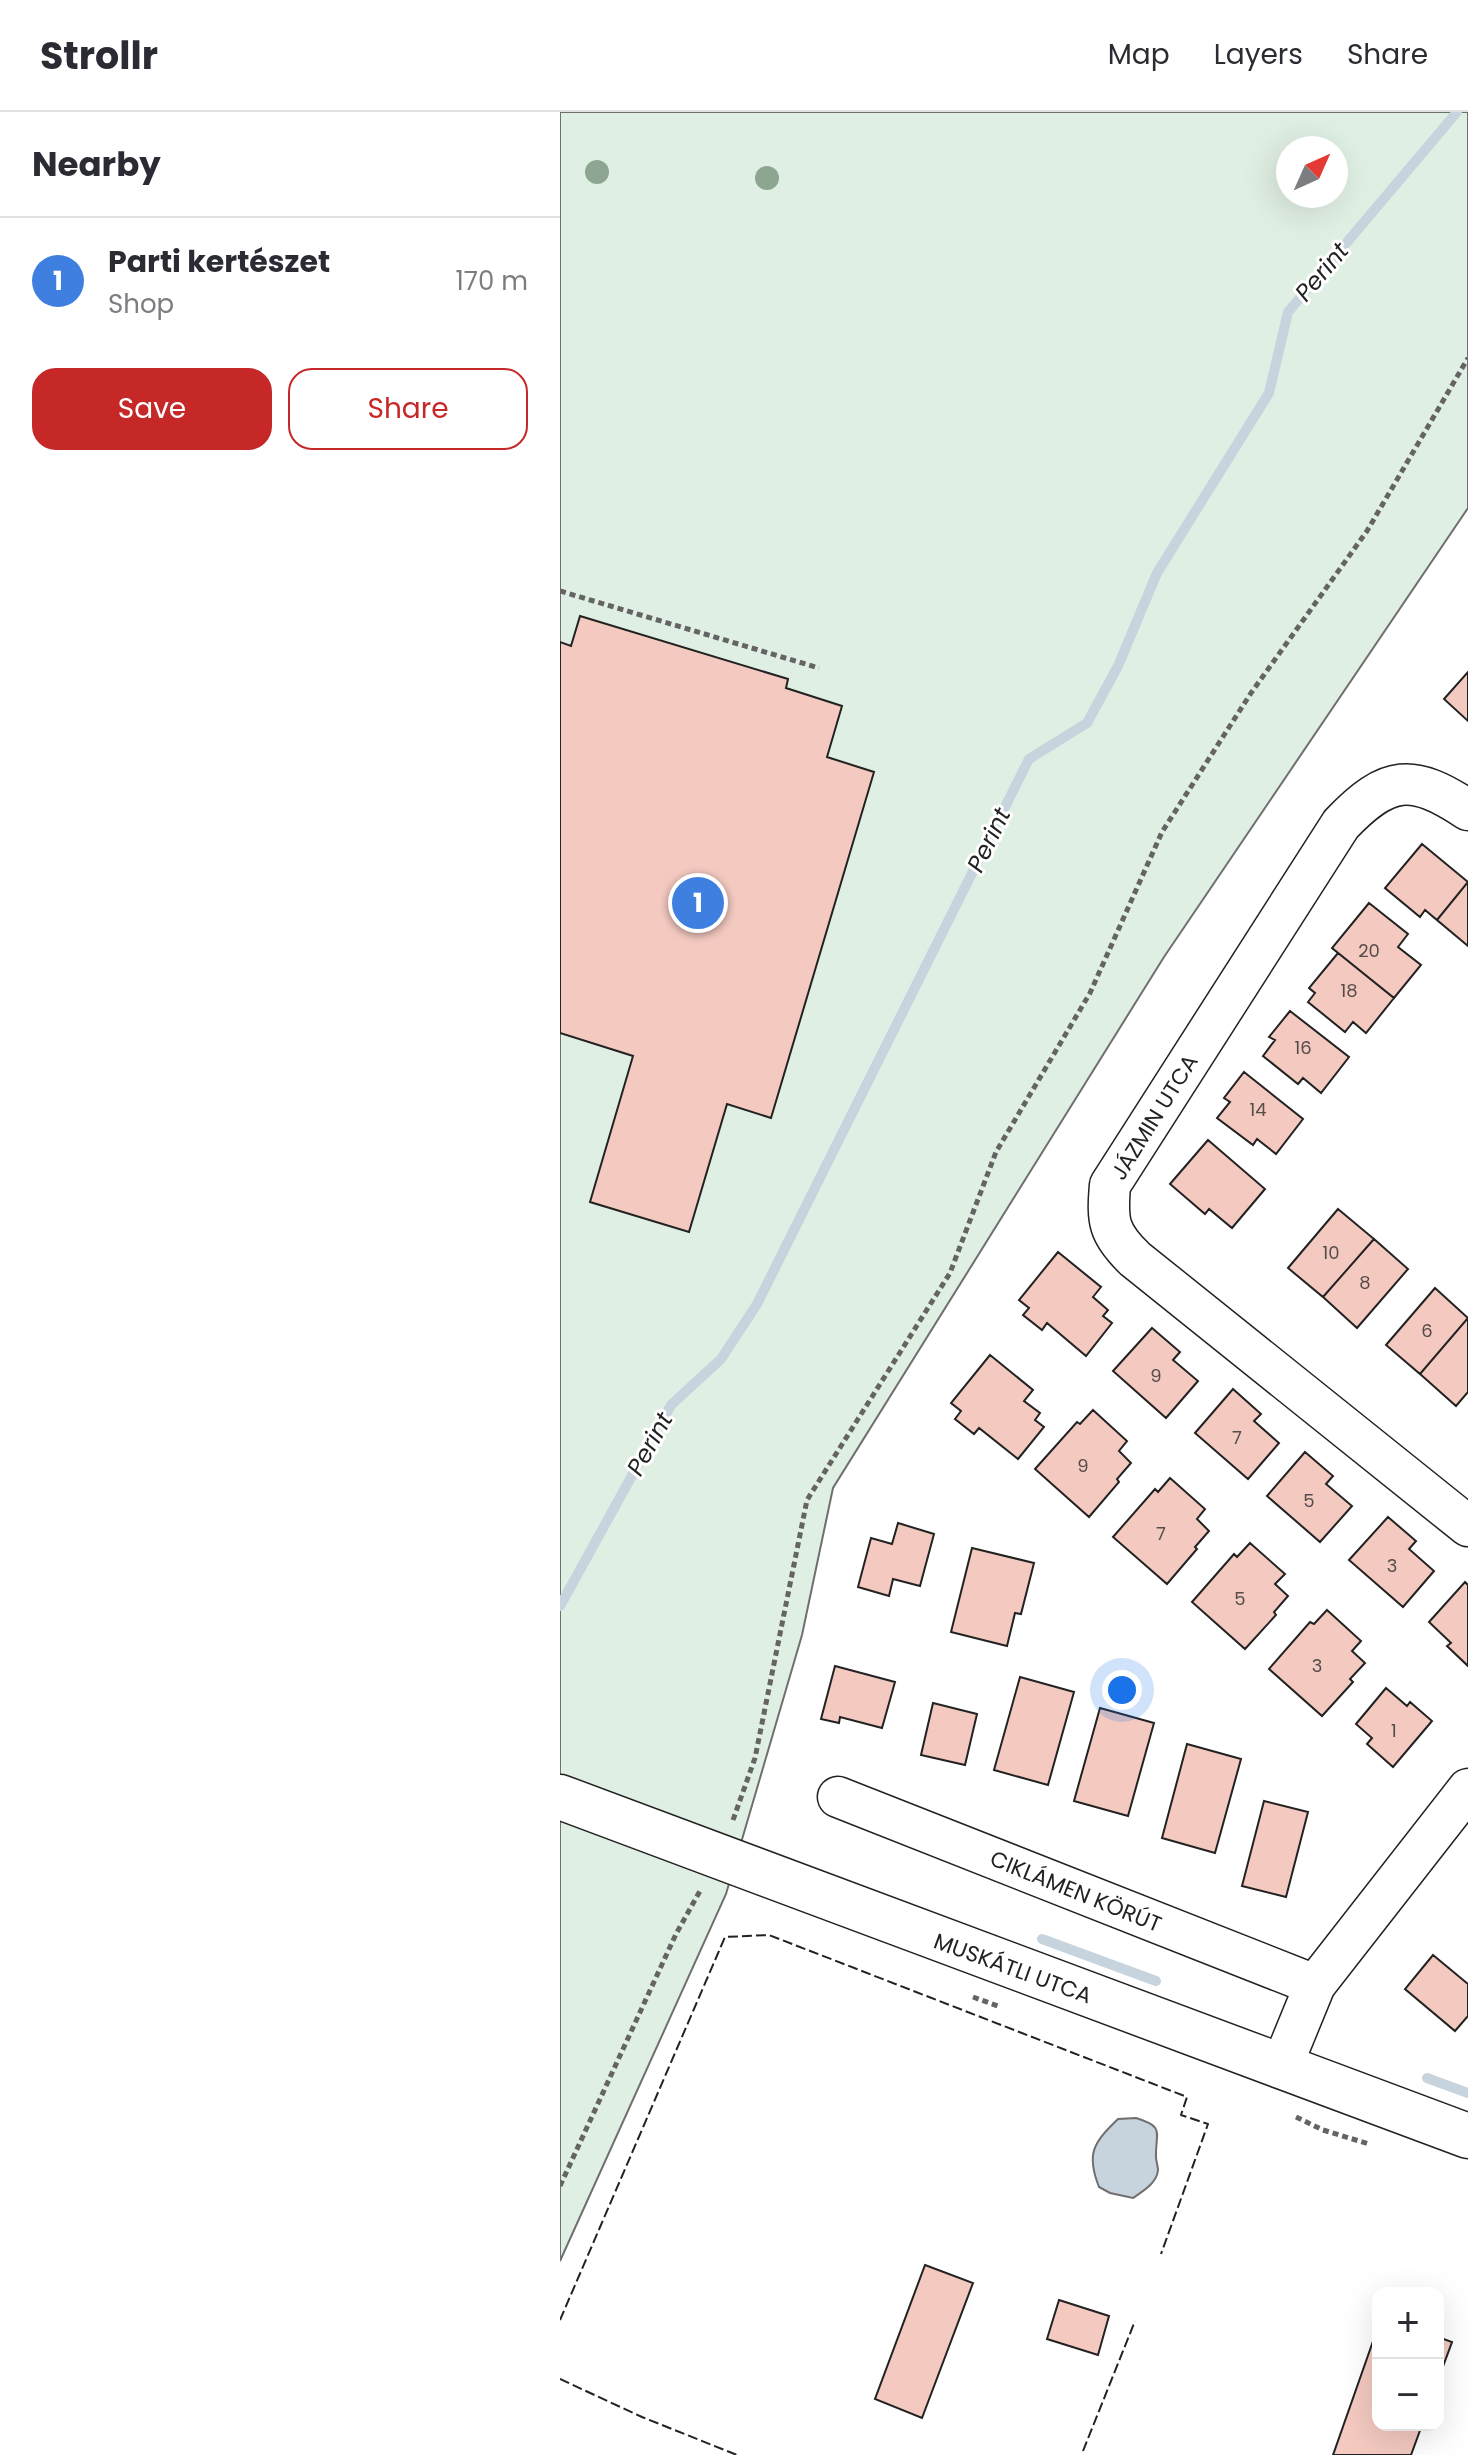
<!DOCTYPE html>
<html lang="en">
<head>
<meta charset="utf-8">
<style>
  body { margin:0; font-family:Poppins,sans-serif; background:#f7f7f7; color:#2b2b33 }
  .controls { position:absolute; right:24px; bottom:24px; display:grid; overflow:hidden; border-radius:16px; box-shadow:0 8px 32px #0002 }
  .controls button { width:72px; height:72px; display:grid; place-items:center; padding:0; border:0; border-bottom:2px solid #e1e1e2; background:#fff; color:#2b2b33; font:40px sans-serif }
  .compass { position:absolute; left:716px; top:24px; width:72px; height:72px; border-radius:50%; background:#fff; box-shadow:0 8px 32px #0002; rotate:45deg }
  .you { position:absolute; left:562px; top:1578px; width:28px; height:28px; margin:-20px; border:6px solid #fff; border-radius:50%; background:#1a73e8; box-shadow:0 0 0 12px #1a73e833 }
  .badge { display:grid; place-items:center; width:52px; height:52px; border-radius:50%; background:#c62828; color:#fff; font-size:26px; font-weight:700 }
  .pin { position:absolute; translate:-50% -50%; border:4px solid #fff; box-shadow:0 2px 8px #0006 }
  .list { margin:0; padding:0; list-style:none }
  h2 { display:flex; justify-content:space-between; align-items:center; height:104px; margin:0; padding:0 32px; font-size:34px }
  h2 small { font-size:26px; font-weight:400; color:#7c7c81 }
  .list li { display:grid; grid-template-columns:52px 1fr auto; gap:24px; align-items:center; box-sizing:border-box; height:128px; padding:0 32px; border-top:2px solid #e1e1e2 }
  .list b { display:block; font-size:30px; white-space:nowrap }
  .list p { margin:0; font-size:26px; white-space:nowrap; color:#7c7c81 }
  .list em { font-size:26px; font-style:normal; color:#7c7c81 }
  .actions { display:flex; gap:16px; padding:24px 32px }
  .actions a { flex:1; padding:18px 0; border:2px solid #c62828; border-radius:24px; text-align:center; font-size:28px; color:#c62828 }
  .actions .main { background:#c62828; color:#fff }
  .map { position:relative; flex:none; width:908px; height:2343px; overflow:hidden }
  header { display:flex; align-items:center; gap:48px; box-sizing:border-box; height:112px; padding:0 40px; background:#fff; border-bottom:2px solid #e1e1e2 }
  header strong { font-size:38px }
  nav { display:flex; gap:44px; margin-inline-start:auto; font-size:28px }
  main { display:flex }
  aside { flex:1; background:#fff }
  .map>svg:first-child { display:block }
</style>
</head>
<body>
<header>
<strong>Strollr</strong>
<nav><a>Map</a><a>Layers</a><a>Share</a></nav>
</header>
<main>
<aside>
<h2>Nearby<small></small></h2>
<ul class="list">
<li><span class="badge" style="background:#3f7fe0">1</span><div><b>Parti kertészet</b><p>Shop</p></div><em>170 m</em></li>
</ul>
<div class="actions"><a class="main">Save</a><a>Share</a></div>
</aside>
<div class="map">
<svg width="908" height="2343" viewBox="0 0 908 2343">
  <rect width="100%" height="100%" fill="#fff"/>
  <!-- green -->
  <path fill="#e0efe3" stroke="#6f6f6f" stroke-width="2" fill-rule="evenodd" d="M0 0H908V396L604 845 273 1376 242 1523 166 1782 0 2149ZM728 36H776V84H728Z"/>
  <!-- water -->
  <path fill="#c7d3dd" stroke="#6f6f6f" stroke-width="2" d="M576 2006C606 2015 595 2021 596 2045 596 2049 598 2054 598 2058 597 2071 583 2079 573 2086L550 2081 539 2075C526 2042 533 2031 558 2007Z"/>
  <g fill="none" stroke-linecap="round" stroke-linejoin="round">
    <!-- stream -->
    <path stroke="#c7d3dd" stroke-width="10" d="M0 1494 111 1293 161 1247 197 1192 469 647 527 611 558 554 597 461 709 281 728 200 897 0
      M482 1827 596 1869
      M867 1966 908 1981"/>
  </g>
  <!-- building -->
  <path fill="#f3c9c0" stroke="#222" stroke-width="2" d="M20 504 228 567 226 576 282 594 267 645 314 660 211 1006 167 992 129 1120 30 1090 73 944 0 921V530L11 534Z
    M908 560V609L884 587Z
    M862 732 908 770 877 808 865 798 860 805 825 776Z
    M908 770V834L877 808Z
    M809 791 848 822 838 835 861 853 834 886 772 836Z
    M778 841 834 886 806 921 793 910 785 920 748 890 755 881 749 876Z
    M730 899 789 945 761 981 743 966 738 972 703 944 715 928 709 925Z
    M684 960 743 1007 716 1042 697 1027 693 1033 657 1006 670 990 664 986Z
    M648 1028 705 1077 672 1116 649 1097 645 1102 610 1072Z
    M778 1097 814 1127 763 1185 728 1156Z
    M814 1127 848 1157 797 1216 763 1185Z
    M498 1140 541 1175 533 1185 548 1198 543 1204 552 1211 526 1244 487 1211 482 1218 463 1203 469 1196 459 1188Z
    M875 1176 908 1206 860 1262 826 1233Z
    M908 1206V1280L896 1294 860 1262Z
    M592 1216 620 1240 613 1248 638 1269 606 1306 553 1259Z
    M430 1243 473 1278 464 1289 480 1301 475 1308 484 1315 458 1347 419 1316 414 1322 395 1307 401 1299 391 1291Z
    M673 1277 701 1302 694 1309 719 1331 688 1367 635 1321Z
    M533 1298 567 1329 559 1339 571 1351 557 1367 559 1370 529 1405 475 1357 517 1310 520 1312Z
    M745 1340 773 1364 766 1372 792 1394 760 1430 707 1384Z
    M610 1366 645 1397 637 1407 649 1419 635 1435 637 1437 607 1472 553 1425 595 1377 598 1380Z
    M828 1405 856 1429 849 1437 874 1459 843 1495 789 1448Z
    M338 1411 374 1422 360 1474 333 1467 329 1484 298 1475 311 1426 332 1432Z
    M690 1431 725 1462 715 1472 728 1484 714 1500 716 1503 685 1537 632 1490 674 1442 677 1445Z
    M412 1436 474 1451 461 1502 455 1501 447 1534 391 1520Z
    M905 1470 908 1473V1554L887 1534 891 1531 869 1510Z
    M767 1498 801 1529 792 1539 805 1551 790 1567 793 1570 762 1604 709 1557 750 1510 754 1512Z
    M275 1554 335 1570 322 1616 280 1605 279 1611 261 1607Z
    M460 1565 514 1580 488 1673 434 1658Z
    M826 1576 847 1594 850 1590 872 1609 833 1655 807 1632 812 1626 796 1612Z
    M373 1591 417 1602 405 1653 361 1643Z
    M540 1596 594 1611 568 1704 514 1689Z
    M627 1632 681 1647 655 1741 602 1726Z
    M704 1689 748 1700 726 1785 682 1774Z
    M873 1843 908 1872V1904L895 1919 845 1877Z
    M365 2153 413 2171 362 2306 315 2287Z
    M499 2188 549 2204 538 2243 487 2227Z
    M818 2215V2313H862L851 2343H773Z
    M878 2225 892 2230 878 2268Z"/>
  <g fill="none" stroke-linecap="round" stroke-linejoin="round">
    <defs>
      <path id="minor" d="M908 698C852 661 828 663 781 712L550 1073C547 1109 548 1121 575 1147L908 1414
        M278 1685 755 1873
        M721 1956 755 1873 908 1677"/>
      <path id="major" d="M0 1685 908 2024"/>
    </defs>
    <!-- minor casing -->
    <use href="#minor" stroke="#222" stroke-width="43"/>
    <!-- major casing -->
    <use href="#major" stroke="#222" stroke-width="47"/>
    <!-- path -->
    <path stroke="#646464" stroke-width="5" stroke-dasharray="6 4" stroke-linecap="butt" d="M0 479 259 556
      M173 1708 195 1646 247 1388 390 1161 436 1040 530 881 602 720 691 581 807 419 908 246
      M413 1885 438 1894
      M736 2005 763 2018 809 2032
      M0 2074 116 1822 140 1779"/>
    <!-- minor -->
    <use href="#minor" stroke="#fff" stroke-width="40"/>
    <!-- major -->
    <use href="#major" stroke="#fff" stroke-width="44"/>
    <!-- fence -->
    <path stroke="#222" stroke-width="2" stroke-dasharray="10 4" stroke-linecap="butt" d="M0 2208 165 1825 209 1823 627 1985 621 2003 648 2012 601 2142
      M0 2267 82 2305 177 2343
      M523 2339 575 2209"/>
  </g>
  <!-- trees -->
  <g fill="#8da692">
    <circle cx="37" cy="60" r="12"/>
    <circle cx="207" cy="66" r="12"/>
  </g>
  <g text-anchor="middle" stroke-width="6" stroke-linejoin="round" paint-order="stroke">
    <!-- number labels -->
    <g font-size="18" fill="#564c4a">
      <text x="809" y="845">20</text>
      <text x="789" y="885">18</text>
      <text x="743" y="942">16</text>
      <text x="698" y="1004">14</text>
      <text x="771" y="1147">10</text>
      <text x="805" y="1177">8</text>
      <text x="867" y="1225">6</text>
      <text x="596" y="1270">9</text>
      <text x="677" y="1332">7</text>
      <text x="523" y="1360">9</text>
      <text x="749" y="1395">5</text>
      <text x="601" y="1428">7</text>
      <text x="832" y="1460">3</text>
      <text x="680" y="1493">5</text>
      <text x="757" y="1560">3</text>
      <text x="834" y="1625">1</text>
    </g>
    <!-- street labels -->
    <g font-size="22" fill="#222" stroke="#fff">
      <text transform="translate(594 1005) rotate(-58)" y="8">JÁZMIN UTCA</text>
      <text transform="translate(516 1779) rotate(22)" y="8">CIKLÁMEN KÖRÚT</text>
      <text transform="translate(453 1856) rotate(20)" y="8">MUSKÁTLI UTCA</text>
    </g>
    <!-- water labels -->
    <g font-size="24" font-style="italic" fill="#222" stroke="#fff">
      <text transform="translate(762 160) rotate(-50)" y="8">Perint</text>
      <text transform="translate(429 728) rotate(-64)" y="8">Perint</text>
      <text transform="translate(90 1332) rotate(-61)" y="8">Perint</text>
    </g>
  </g>
</svg>
<div class="controls">
<button>+</button>
<button>−</button>
</div>
<svg class="compass" viewBox="-18 -18 36 36"><path d="M0-13l5 13h-10z" fill="#e53935"/><path d="M0 13l5-13h-10z" fill="#7c7c81"/></svg>
<div class="you"></div>
<div class="pin badge" style="left:138px;top:791px;background:#3f7fe0">1</div>
</div>
</main>
</body>
</html>
